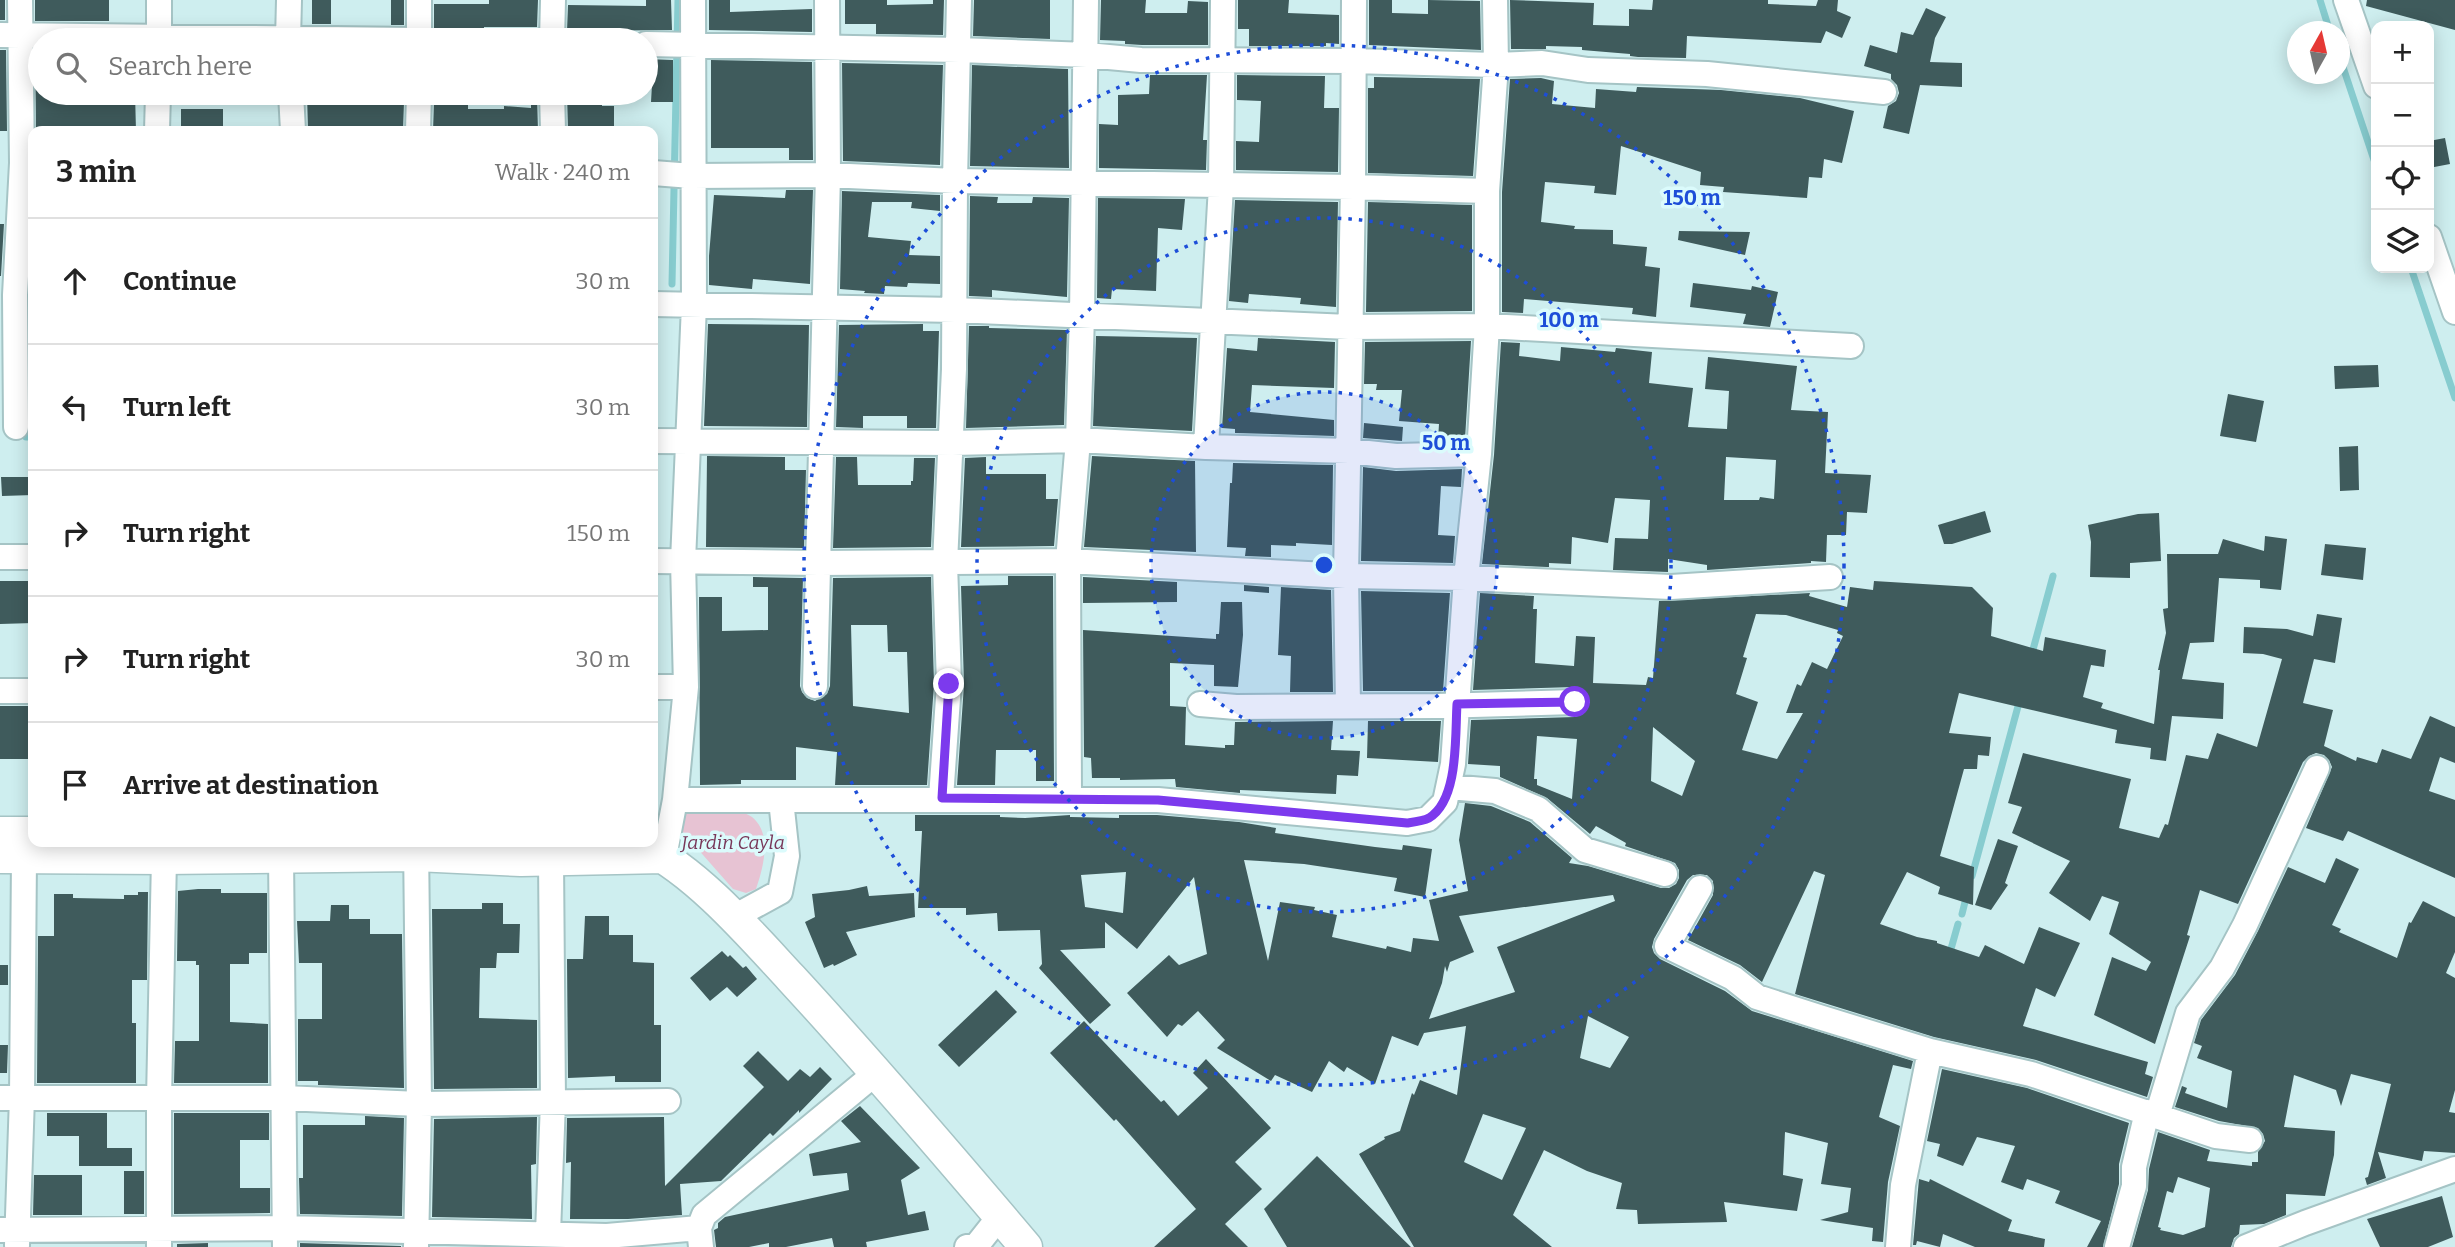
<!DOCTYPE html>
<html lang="en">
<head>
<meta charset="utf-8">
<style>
  body { margin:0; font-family:Bitter,serif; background:#f6f6f6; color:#222 }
  .controls { position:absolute; right:21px; top:21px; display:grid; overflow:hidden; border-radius:14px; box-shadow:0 4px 18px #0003 }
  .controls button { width:63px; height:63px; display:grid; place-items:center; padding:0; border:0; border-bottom:2px solid #e0e0e0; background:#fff; color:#222; font:35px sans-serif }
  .compass { position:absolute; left:2287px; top:21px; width:63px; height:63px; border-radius:50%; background:#fff; box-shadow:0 4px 18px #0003; rotate:8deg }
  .stop { position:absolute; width:21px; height:21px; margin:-16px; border:5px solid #7c3aed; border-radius:50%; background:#fff }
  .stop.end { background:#7c3aed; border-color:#fff; box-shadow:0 2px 7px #0008 }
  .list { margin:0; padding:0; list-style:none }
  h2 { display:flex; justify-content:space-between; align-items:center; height:91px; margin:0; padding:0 28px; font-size:30px }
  h2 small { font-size:23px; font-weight:400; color:#767676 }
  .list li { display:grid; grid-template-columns:46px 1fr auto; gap:21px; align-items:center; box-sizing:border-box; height:126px; padding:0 28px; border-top:2px solid #e0e0e0 }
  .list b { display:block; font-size:26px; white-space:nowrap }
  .list em { font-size:23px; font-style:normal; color:#767676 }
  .icon { flex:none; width:38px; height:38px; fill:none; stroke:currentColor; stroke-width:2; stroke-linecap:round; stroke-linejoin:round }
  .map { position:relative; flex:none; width:2455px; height:1247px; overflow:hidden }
  .search { position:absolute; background:#fff; box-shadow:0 4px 18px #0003; left:28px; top:28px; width:630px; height:77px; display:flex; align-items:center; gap:18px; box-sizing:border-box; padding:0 24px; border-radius:38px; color:#767676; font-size:26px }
  .panel { position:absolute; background:#fff; box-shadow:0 4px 18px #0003; left:28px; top:126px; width:630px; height:721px; border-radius:14px }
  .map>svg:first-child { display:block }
</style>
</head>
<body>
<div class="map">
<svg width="2455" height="1247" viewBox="0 0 2455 1247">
  <rect width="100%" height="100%" fill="#ceeeef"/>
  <!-- green -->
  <path fill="#e7c3d3" d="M736 809C741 812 748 814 752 817 773 834 763 868 756 889L746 893 733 889 681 830 682 817 688 812Z"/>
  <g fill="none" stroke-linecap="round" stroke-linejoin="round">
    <!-- stream -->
    <path stroke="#87cccf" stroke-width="7" d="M2320 0 2330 32
      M2340 58 2376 166
      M2411 268 2455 398
      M672 284 678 0
      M26 437H33
      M2031 657 2053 576
      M1972 876 2020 699
      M1962 914 1967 894
      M1949 956 1958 924"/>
  </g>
  <!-- building -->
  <path fill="#3f5b5c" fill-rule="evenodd" d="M0 0H5V20H0Z
    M35 0H109V21H35Z
    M312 0H331V24H312Z
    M391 0H404V25H391Z
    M489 0H538L537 27H484V33H434V4H489Z
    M646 0H671L672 30 567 31 568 5 646 6Z
    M709 0H730V12L812 9V32L709 30Z
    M845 0H887V5L933 4V0H944L943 35 876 34V24H845Z
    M974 0H1050V39L973 36Z
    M1101 0H1146L1145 13H1187L1188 1 1208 2V45H1142L1125 44V41L1100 40Z
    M1238 0H1289L1288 13 1339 15V44L1326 43V46H1249V29H1238Z
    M1369 0H1392V13L1428 14V0L1480 1 1481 50 1369 45Z
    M1510 0 1594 3 1593 25 1629 26V9L1652 10 1653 0H1768V4L1816 6 1818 0H1838L1837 11 1851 17 1842 38 1826 31 1821 43 1687 36 1686 58 1638 57 1630 56V54L1582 50V47L1546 46V49H1511Z
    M2367 0H2455V30L2366 6Z
    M1926 8 1946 17 1935 38 1930 62 1962 63V87L1920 85 1909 134 1883 128 1888 106 1896 101 1899 93 1897 85 1891 79V74L1864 66 1870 45 1897 53 1901 32 1913 35Z
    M0 50H6L7 131H0Z
    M35 50H40V93H135L136 131H36Z
    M646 59 673 60V102H651L652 85H646Z
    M711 60 812 62 813 160H789V148H711Z
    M842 63 943 65 940 165 843 161Z
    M972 65 1068 69 1069 168 970 166Z
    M1150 75H1207L1203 140H1207L1206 170 1099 168V124L1118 125V95L1149 94Z
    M1237 75 1325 76 1324 108H1339L1338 172 1236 170V141L1259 142 1261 101 1237 100Z
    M1374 77 1480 79 1473 176 1368 173V88H1374Z
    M1541 78 1554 81 1552 104 1595 108 1596 89 1636 92 1637 87 1721 90 1800 98 1854 111 1842 163 1824 159 1822 178 1809 177 1807 198 1723 192 1724 187 1700 185 1701 172 1621 146 1616 195 1594 193 1595 186 1545 182 1541 222 1575 226 1574 229 1613 230V244L1647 247 1645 266 1660 268 1656 317 1632 314 1633 308 1524 299 1523 313 1502 312V192L1510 79Z
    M307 93H396V102H404L403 131H308Z
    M437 93H468V109H504V106L531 108V95H537L538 131H433L434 102 437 99Z
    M567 93H602V106H614V131H568Z
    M181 109H223V131H181Z
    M2445 138 2450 164 2429 168V141Z
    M786 190H813L810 284 753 279 752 289 709 285V256L714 195 785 198Z
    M842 191 940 195V211L911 208 912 202H872L868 237 911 241 909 255 940 256V284L908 283 907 287 885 286 884 294 864 293 865 291 840 289Z
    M970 196 998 197 997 203H1032L1033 197 1069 198 1067 297 992 290V297L969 296Z
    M1098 198 1185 199 1182 230 1158 228 1156 291 1112 289 1111 299 1097 298Z
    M1235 200 1338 202 1336 307 1300 304 1301 298 1249 294 1248 303 1229 301Z
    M1368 202 1472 205V311L1366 312Z
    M0 224H4L1 276H0Z
    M1679 231 1750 232 1745 255 1678 240Z
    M1693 283 1751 290 1752 286 1778 292 1770 327 1743 324 1746 314 1690 307Z
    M708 324 809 325 807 427 704 426Z
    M923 324V331H939L936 428H907V416H863V428L836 427 839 325Z
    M969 326H989V328L1067 330 1064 425 966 428Z
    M1096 336 1197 338 1192 431 1093 426Z
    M1258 338 1335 342 1334 388 1252 385 1250 412 1334 420V436L1235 433V429L1222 428 1227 348 1257 351Z
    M1471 341 1465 439 1438 440 1439 424 1399 421 1402 390H1376L1377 384H1364L1365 342Z
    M1501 342 1520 343 1519 356 1560 361 1561 347 1615 352 1616 348 1652 352 1649 383 1693 388 1688 427 1727 429 1729 391 1705 389 1708 357 1797 366 1791 410 1828 412 1825 473 1871 475 1867 513 1847 512 1846 535H1827L1826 562 1811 561V563L1707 570V565L1668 559V572L1613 570 1615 538 1648 539 1650 500 1615 498 1608 543 1572 537 1571 564 1549 563V567H1547L1482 564 1494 455ZM1726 457 1776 460 1774 499 1760 497 1759 500H1724Z
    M2378 365 2379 387 2335 389 2334 366Z
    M30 372H33V421H31Z
    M2228 394 2264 401 2256 442 2220 436Z
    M1364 423 1403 427 1402 441 1363 438Z
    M2358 446 2359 490 2340 491 2339 447Z
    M707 456 785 457V470H806L804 548 706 547Z
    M1092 456 1195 461 1196 552 1084 547Z
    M836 457H857L858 485H911V481H913L914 458H935L931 547 833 548Z
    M986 457V474H1046V499H1058L1054 546 961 547 965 458Z
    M1233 463 1333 465 1332 545 1296 543V546L1271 545V557L1245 556 1246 548 1227 547 1230 483H1232Z
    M1363 467 1396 471 1462 469 1461 487 1441 486 1438 535 1455 536 1453 563 1361 561Z
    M1 477H33V495L2 496Z
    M1985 511 1991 532 1952 544H1944L1938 525Z
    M2159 513 2161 561 2130 563V578L2090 577 2091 542 2088 525 2138 514Z
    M2265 536 2287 539 2281 590 2260 588V580L2219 578 2214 642 2190 643 2182 679 2224 683 2223 719 2172 716 2166 761 2150 759 2151 748 2115 743 2117 730 1959 693 1949 733 1991 737 1989 756 1978 755 1977 769H1964L1940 856 1974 867 1973 905 1938 894 1940 887 1907 872 1880 924 1917 937 1937 941V943L1979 957 1985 945 2024 964 2039 927 2080 943 2055 997 2036 988 2023 1026 2148 1062 2145 1074 2153 1077 2147 1097 2036 1060 1934 1037 1795 994 1825 875 1814 871 1762 982 1740 965 1688 940 1713 895V881L1707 875H1693L1687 880 1654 939 1652 947 1654 953 1660 959 1725 991 1752 1011 1913 1061 1911 1069 1893 1065 1879 1117 1900 1126 1888 1182 1883 1242 1872 1241 1873 1228 1820 1220 1848 1212 1851 1188 1821 1184 1828 1143 1785 1132 1783 1175 1803 1179 1797 1211 1724 1202 1727 1222 1638 1224 1637 1210 1616 1209 1622 1183 1587 1171 1544 1150 1513 1215 1552 1247H1414L1359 1154 1385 1139 1384 1137 1400 1131 1412 1093 1414 1095 1420 1080 1457 1095 1466 1026 1424 1033 1418 1046 1392 1036 1375 1084 1347 1067 1344 1072 1329 1061 1312 1092 1275 1075 1271 1081 1217 1048 1225 1040 1198 1011 1182 1026 1178 1024 1167 1037 1127 993 1169 955 1179 965 1207 954 1194 877 1137 949 1105 922V948L1060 950 1111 1005 1090 1024 1039 968 1042 964 1040 930 998 931 997 913 966 915V908H918L922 831H915V815H1000V817L1025 818 1070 815V817L1119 818V815H1157L1239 822 1276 828 1275 833 1375 847 1402 850 1403 845 1432 849 1425 897 1394 891 1397 878 1304 864 1244 860 1268 961 1280 902 1315 907 1314 910 1337 915 1332 937 1386 949 1387 946 1411 952 1413 938 1439 941 1429 900 1468 891 1459 840 1465 803 1491 806 1530 822 1572 858 1569 863 1588 866 1661 888H1669L1676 884 1679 878V870L1675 863 1625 846 1626 843 1596 826 1590 834 1547 798 1500 777V766L1468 764 1471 720 1575 717 1583 714 1590 702 1587 694 1575 687 1473 690 1480 593 1534 596 1533 609H1537L1535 663 1574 666 1576 636 1595 637 1593 683 1646 685 1648 677 1653 678 1659 601 1810 593 1809 596 1847 607 1850 587 1873 590 1874 581 1972 587 1993 608 1991 636 2043 651 2045 637 2106 650 2104 667 2091 665 2083 697 2103 703 2101 708 2154 724 2160 670H2158L2166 633 2163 609 2168 608 2167 554H2218L2223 539 2264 551ZM1756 614 1786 615 1838 630 1837 633 1843 636 1827 669 1812 662 1801 686 1797 684 1786 713H1803L1777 759 1742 750 1758 702 1736 694 1747 658 1743 657ZM1653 727 1695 761 1682 796 1651 781ZM1537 736 1577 739 1572 799 1537 785V779H1534ZM1126 872 1123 913 1085 907 1081 875ZM1613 895 1615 901 1497 947 1515 992 1429 1019 1442 983 1445 966 1447 972 1450 962 1474 952 1459 916ZM1588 1016 1629 1037 1610 1068 1580 1058ZM1483 1114 1526 1128 1502 1180 1464 1162Z
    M2325 544 2366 548 2363 580 2321 575Z
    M1008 576H1053L1054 781H1036V750H996L995 785H957L964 685 961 586 1008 585Z
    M753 577 803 578 800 686 802 692 807 698 815 701 827 694 830 686 833 578 931 577 934 684 927 785H835L837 752 796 747V780H741V784L700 785 699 597H722V631L768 630V587H753ZM851 625H887L888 652H907L909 713 853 706Z
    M1083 577 1177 582V602L1083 603Z
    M0 581H33V623L0 624Z
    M1244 585 1269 587V593L1244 591Z
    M1281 587 1331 590 1333 692H1290L1291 656 1278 655Z
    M1361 591 1450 593 1443 691H1363Z
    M1221 602H1242L1243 635 1238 687 1214 686V665L1170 663V706L1186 707 1185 745 1225 748V745H1234L1235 722 1333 721 1331 750 1360 751 1358 776 1337 775 1336 794 1240 790V793L1176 787 1175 779 1120 780V778H1092L1091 758 1084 757 1083 630 1216 639V634H1219Z
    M2317 614 2342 618 2335 663 2314 659 2303 703 2333 710 2324 746 2356 761 2357 757 2377 763 2382 749 2411 759 2430 716 2455 727V763L2440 757 2429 791 2455 800V878L2348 831 2343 841 2306 828 2332 767 2329 760 2324 755 2316 753 2309 756 2303 762 2238 904 2200 890 2187 935 2190 936 2155 1044 2094 1015 2112 957 2146 971 2151 962 2109 934 2119 902 2102 896 2090 921 2049 893 2070 861 2012 833 2022 807 2008 803 2023 753 2131 779 2119 828 2159 838 2165 824 2168 825 2186 755 2208 759 2217 733 2257 747 2282 659 2263 654 2243 653 2244 627 2287 629 2313 636Z
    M0 706H33V759H0Z
    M1368 721H1441L1438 762 1367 758Z
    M1998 839 2018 846 2005 883 2008 885 1991 910 1975 905Z
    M2336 858 2359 869 2332 925 2341 929 2339 932 2397 958 2409 922 2411 923 2423 901 2455 917V952L2446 973 2455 978V1090L2449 1112 2455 1113V1153L2424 1151 2422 1161 2378 1152 2386 1178 2367 1185 2365 1178 2368 1177 2391 1084 2351 1074 2341 1106 2336 1090 2294 1075 2284 1127 2335 1131 2334 1155 2325 1196 2286 1194V1215L2264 1224 2240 1225 2239 1234 2234 1238 2231 1247H2132L2148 1190 2149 1169 2158 1132 2210 1150 2207 1161 2252 1166V1162H2258V1152L2265 1141 2263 1134 2258 1128 2219 1121 2175 1107 2182 1086 2187 1088 2185 1093 2227 1108 2232 1071 2197 1058 2202 1046 2194 1043 2201 1020 2235 975 2258 931 2288 867 2325 883ZM2178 1177 2210 1188 2205 1227 2183 1235 2160 1230 2161 1228 2158 1227 2167 1191 2173 1193Z
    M867 886 869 896 914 893 915 917 846 932 857 955 834 966 833 964 824 968 805 922 815 917 812 894 849 890Z
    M198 889H221V893H267V953H249V964H230V1022L268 1024V1083H174L175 1041H199V965H196V961H177L178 891Z
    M138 892H148L147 980H132V1023H136V1083H37L38 936H54V894H73V898L124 899V895H138Z
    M482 903H503V924H520L519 953H497L496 968H480L479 1018 537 1020V1088L434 1089 432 909H482Z
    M331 905H349V919H370V934H402L404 1088 318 1085V1081H298V1019H322V963H299L297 921H330Z
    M585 916H609V935H633V962L654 963V1025H661V1082H615V1076L568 1078 567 959H583Z
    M722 951 728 957 730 955 743 968 746 966 757 979 737 997 727 987 710 1001 690 978Z
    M0 965H8V985H0Z
    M996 990 1017 1012 959 1067 938 1045Z
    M1084 1021 1161 1102 1164 1100 1178 1116 1208 1088 1193 1073 1206 1059 1271 1128 1235 1162 1262 1189 1225 1224 1248 1247H1154L1196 1209 1116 1119 1114 1121 1050 1053Z
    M0 1045H8L7 1073H0Z
    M758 1051 788 1081 800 1069 810 1077 820 1067 832 1079 799 1113V1110L773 1136 770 1133 721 1181 680 1184 682 1215 628 1219H570L571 1162 566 1163 567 1118 664 1117 665 1186 764 1087 743 1066Z
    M1942 1069 2027 1088 2129 1123 2119 1164V1184L2103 1247H2087L2101 1221 2055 1203 2060 1191 2027 1179 2023 1190 2001 1182 2015 1146 1977 1137 1963 1166 1937 1156 1940 1144 1927 1141Z
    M860 1106 920 1168 901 1180 908 1215 925 1211 929 1230 866 1242 867 1247H834L832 1238 786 1247H769V1243L749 1247H716L714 1230 718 1228V1223L725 1217 849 1190 847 1173 813 1176 809 1154 861 1142 841 1121Z
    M47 1113H107V1148H132V1166H79V1136H47Z
    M174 1113H269V1140H240V1188H270V1213L174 1214Z
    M365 1116 404 1118 402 1216 300 1214 299 1178H303V1125H365Z
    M537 1117 536 1164 531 1165 532 1219 432 1217 434 1119Z
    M1317 1156 1411 1247H1287L1264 1209Z
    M124 1171H144V1214H124Z
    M34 1175H82V1215H33Z
    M1919 1179 1929 1182 1930 1179 2012 1220 2008 1231 2045 1239 2044 1247H1975L1943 1234 1940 1247 1917 1241 1916 1245H1913Z
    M2442 1196 2453 1237 2428 1247H2380L2367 1219Z
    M208 1243V1247H177V1244Z
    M300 1243 401 1246V1247H300Z"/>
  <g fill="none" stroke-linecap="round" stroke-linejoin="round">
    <defs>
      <path id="minor" d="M2346 0 2376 86
        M0 35 418 40
        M159 40V0
        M288 40 289 0
        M419 40V0
        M552 40 553 0
        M646 44 959 50 1087 55 1141 60 1352 61 1496 65 1542 63 1588 70 1707 74 1884 92
        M291 93 293 131
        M552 93 553 131
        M157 131 158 93
        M418 131 419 93
        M653 173 692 176 828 175 955 181 1353 187 1487 191
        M2429 237 2455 312
        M653 304 955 310 1349 327 1487 326 1851 346
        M16 427 15 295 22 163 20 0
        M653 441 952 443 1078 440 1206 447 1349 451 1396 456 1479 454
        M1206 447 1221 186 1223 0
        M0 557H33
        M653 561 819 563 1068 561 1346 576 1466 578 1671 587 1830 577
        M815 686 828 175 827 0
        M653 687H686
        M0 691H33
        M1200 704 1236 707 1437 706 1575 702
        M1348 706 1346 576 1353 187 1354 0
        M1449 787 1495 791 1538 809 1585 850 1665 874
        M941 798 949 684 945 563 954 369 955 181 959 0
        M1069 799 1068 561 1078 440 1082 316 1086 0
        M675 800H1158L1407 823 1428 819 1445 802 1453 764 1466 578 1479 454 1487 326V191L1496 65 1495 0
        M416 842 419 1104 416 1247
        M281 855 285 1247
        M664 857 675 800 686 687 683 561 694 305 693 0
        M1700 888 1667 946 1733 978 1757 997 1819 1017 1930 1051 2031 1074 2216 1136 2250 1140
        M734 917 780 892 787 856 781 800
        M0 1098H284L419 1104 668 1101
        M2157 1116 2188 1013 2222 968 2245 925 2317 768
        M0 1230 284 1228 607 1236 699 1228
        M548 1233 553 1102 551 859
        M17 1245 22 1097 24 857
        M159 1247V1099L164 858 161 842
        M701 1247 699 1228 704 1215 877 1072
        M967 1247 977 1245 1000 1216
        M1898 1247 1903 1185 1930 1051
        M2117 1247 2134 1186V1167L2147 1112
        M2246 1247 2305 1223 2455 1169"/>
      <path id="major" d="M0 833H33
        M645 847C698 873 751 935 791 978 872 1066 949 1156 1026 1247
        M0 857 164 858 416 855 521 860 664 857"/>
    </defs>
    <!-- minor casing -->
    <use href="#minor" stroke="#a5c4c5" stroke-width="28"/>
    <!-- major casing -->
    <use href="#major" stroke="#a5c4c5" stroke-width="35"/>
    <!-- minor -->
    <use href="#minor" stroke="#fff" stroke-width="24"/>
    <!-- major -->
    <use href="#major" stroke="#fff" stroke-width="32"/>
  </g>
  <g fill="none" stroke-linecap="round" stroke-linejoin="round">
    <!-- route -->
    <path stroke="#7c3aed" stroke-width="9" d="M949 684 942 798 1158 800 1407 823C1414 822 1423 821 1429 818 1459 800 1455 736 1457 704L1575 702"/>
  </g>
  <!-- distance rings -->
  <circle cx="1324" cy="565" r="173" fill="#1d4ed8" fill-opacity=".12"/>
  <g fill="none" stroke="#1d4ed8" stroke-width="3.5" stroke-dasharray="3.5 7">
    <circle cx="1324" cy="565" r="173"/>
    <circle cx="1324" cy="565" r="347"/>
    <circle cx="1324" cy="565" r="520"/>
  </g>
  <g text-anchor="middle" stroke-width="7" stroke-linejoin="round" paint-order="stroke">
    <!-- park labels -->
    <g font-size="19" font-style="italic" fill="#783759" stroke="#dbfbfc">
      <text x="733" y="849">Jardin Cayla</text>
    </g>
  </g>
  <circle cx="1324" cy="565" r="10" fill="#1d4ed8" stroke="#dbfbfc" stroke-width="3.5"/>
  <g font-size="21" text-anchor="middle" font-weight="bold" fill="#1d4ed8" stroke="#dbfbfc" stroke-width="7" stroke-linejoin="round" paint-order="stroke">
    <text x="1692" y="205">150 m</text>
    <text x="1569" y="327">100 m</text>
    <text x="1446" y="450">50 m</text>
  </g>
</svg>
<div class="controls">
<button>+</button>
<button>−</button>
<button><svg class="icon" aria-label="locate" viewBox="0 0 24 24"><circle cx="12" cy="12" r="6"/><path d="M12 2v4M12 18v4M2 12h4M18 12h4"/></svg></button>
<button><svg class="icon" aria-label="layers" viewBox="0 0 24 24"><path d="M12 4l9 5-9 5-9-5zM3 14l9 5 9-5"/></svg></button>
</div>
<svg class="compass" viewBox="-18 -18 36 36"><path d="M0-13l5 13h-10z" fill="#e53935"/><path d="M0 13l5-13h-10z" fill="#767676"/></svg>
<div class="stop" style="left:1575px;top:702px"></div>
<div class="stop end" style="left:949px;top:684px"></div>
<div class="search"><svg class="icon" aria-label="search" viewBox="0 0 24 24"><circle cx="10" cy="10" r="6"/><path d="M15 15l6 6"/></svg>Search here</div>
<section class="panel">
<h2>3 min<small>Walk · 240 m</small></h2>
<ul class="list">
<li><svg class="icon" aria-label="ahead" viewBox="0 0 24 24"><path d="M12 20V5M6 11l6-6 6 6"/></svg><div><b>Continue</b></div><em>30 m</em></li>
<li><svg class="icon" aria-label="left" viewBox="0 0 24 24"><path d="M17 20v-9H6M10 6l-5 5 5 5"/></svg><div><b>Turn left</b></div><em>30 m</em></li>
<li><svg class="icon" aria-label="right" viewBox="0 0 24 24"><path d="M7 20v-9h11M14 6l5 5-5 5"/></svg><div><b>Turn right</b></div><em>150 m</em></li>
<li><svg class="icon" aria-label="right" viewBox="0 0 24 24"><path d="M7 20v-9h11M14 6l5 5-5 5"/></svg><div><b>Turn right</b></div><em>30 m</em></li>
<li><svg class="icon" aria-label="arrive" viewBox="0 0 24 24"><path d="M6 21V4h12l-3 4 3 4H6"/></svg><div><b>Arrive at destination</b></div></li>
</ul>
</section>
</div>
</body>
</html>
